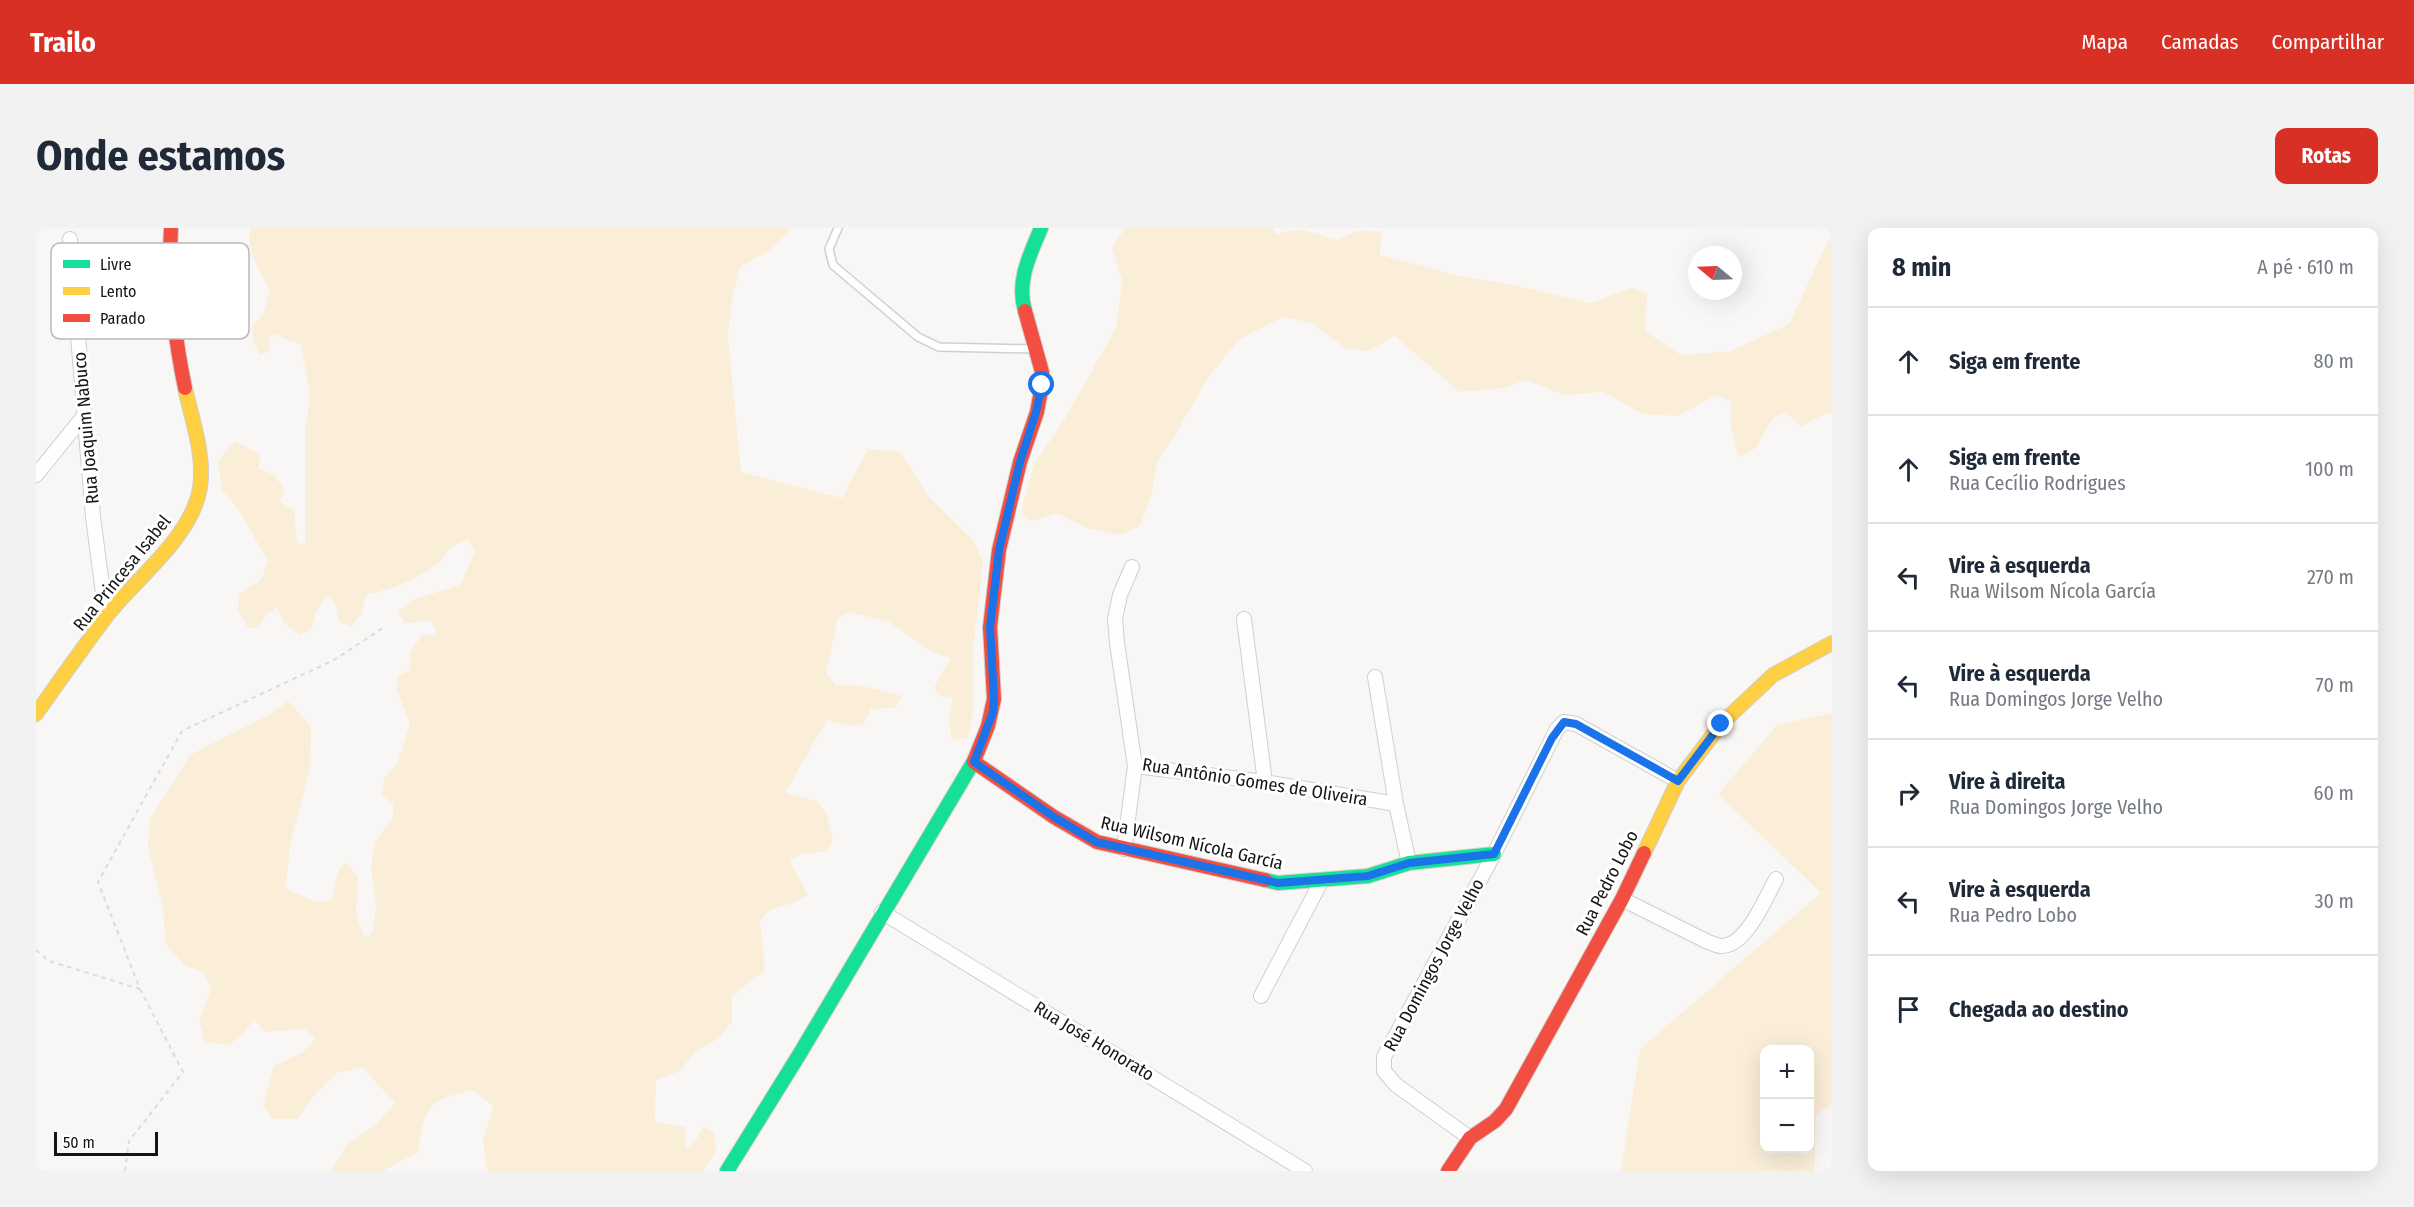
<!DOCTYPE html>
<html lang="pt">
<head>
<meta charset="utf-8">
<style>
  body { margin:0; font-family:"Fira Sans Condensed",sans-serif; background:#f2f2f3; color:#1f2937 }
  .controls { position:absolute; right:18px; bottom:18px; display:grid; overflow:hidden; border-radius:12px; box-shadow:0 6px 24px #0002 }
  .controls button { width:54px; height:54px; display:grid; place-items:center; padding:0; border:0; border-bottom:2px solid #e0e1e3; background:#fff; color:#1f2937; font:30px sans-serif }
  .compass { position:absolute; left:1652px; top:18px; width:54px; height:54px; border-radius:50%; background:#fff; box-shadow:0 6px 24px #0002; rotate:289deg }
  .scale { position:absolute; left:18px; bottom:15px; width:104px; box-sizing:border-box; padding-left:6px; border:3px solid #151513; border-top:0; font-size:16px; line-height:21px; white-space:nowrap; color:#151513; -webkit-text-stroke:4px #fff; paint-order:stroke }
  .stop { position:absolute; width:18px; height:18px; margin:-14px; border:4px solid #1a73e8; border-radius:50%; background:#fff }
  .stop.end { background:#1a73e8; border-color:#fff; box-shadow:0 2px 6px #0008 }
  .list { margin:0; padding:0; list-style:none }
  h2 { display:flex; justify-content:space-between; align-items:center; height:78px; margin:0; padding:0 24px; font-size:26px }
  h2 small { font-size:20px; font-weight:400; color:#747a83 }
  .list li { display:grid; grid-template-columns:39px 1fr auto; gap:18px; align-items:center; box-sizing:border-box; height:108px; padding:0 24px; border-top:2px solid #e0e1e3 }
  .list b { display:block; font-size:22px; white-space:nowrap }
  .list p { margin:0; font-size:20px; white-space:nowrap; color:#747a83 }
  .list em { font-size:20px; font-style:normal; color:#747a83 }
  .icon { flex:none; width:33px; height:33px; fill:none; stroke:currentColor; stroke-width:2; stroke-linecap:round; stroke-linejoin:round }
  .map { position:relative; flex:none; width:1796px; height:943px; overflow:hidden; border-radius:12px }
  header { display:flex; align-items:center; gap:36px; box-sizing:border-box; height:84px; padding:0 30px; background:#d93025; color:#fff }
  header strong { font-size:28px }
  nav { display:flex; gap:33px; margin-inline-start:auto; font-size:21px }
  .intro { display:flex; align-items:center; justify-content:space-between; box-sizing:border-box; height:144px; padding:0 36px }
  h1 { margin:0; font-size:42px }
  .button { padding:15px 27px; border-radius:12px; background:#d93025; color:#fff; font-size:21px; font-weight:700 }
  main { display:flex; gap:36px; padding:0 36px }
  aside { flex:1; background:#fff; border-radius:12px; box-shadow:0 6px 24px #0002 }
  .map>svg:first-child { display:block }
</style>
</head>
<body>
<header>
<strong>Trailo</strong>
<nav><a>Mapa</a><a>Camadas</a><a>Compartilhar</a></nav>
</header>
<div class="intro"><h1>Onde estamos</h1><a class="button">Rotas</a></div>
<main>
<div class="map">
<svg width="1796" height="943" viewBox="0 0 1796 943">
  <rect width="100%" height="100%" fill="#f9f7f5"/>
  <!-- green -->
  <path fill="#faeed9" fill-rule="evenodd" d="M214 0H757L734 22 704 39 696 72 692 107 705 244 806 270 832 221 864 224 893 269 939 314 947 335 937 422 938 480 932 510 916 512 912 491 917 471 905 468 898 460 907 442 915 431 893 422 853 394 814 384 802 390 790 444 800 457 826 458 866 468 859 480 835 481 827 496 814 498 791 492 749 565 781 573 791 587 797 610 792 623 765 626 754 633 772 667 760 674 734 682 724 693 729 742 696 768V794L682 811 659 823 644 843 620 852 619 894 649 899 650 921 660 912 667 899 678 903 680 923 667 943H451L447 912 457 878 436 862C391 873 389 878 382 924L347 943H295L312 916 339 897 359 875 326 839 301 845 278 867 262 891H236L227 877 238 838 266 825 280 810 268 801 229 804 218 791 206 808 192 817 169 814 163 793 175 761 168 745 148 737 130 716 127 682 112 619 114 591 154 527 231 488 252 473 275 498 274 540 255 613 249 660 280 674 296 672 301 646 309 634 322 648 320 687 329 710 337 704 340 678 335 638 339 613 357 591V576L345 567 349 549 361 536 374 496 360 459 363 448 374 442V424L386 407H402L395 393 368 395 362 383 382 370 424 357 439 324 433 312C405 319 415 327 396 340 377 353 352 362 330 367L325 387 314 399 303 393 299 375 291 368 281 382 275 401 263 407 248 395 241 380 230 386 223 399 212 400 202 382 203 366 225 352 232 333 202 281 186 262 182 233 199 213 225 227 222 240 238 247 249 262 244 273 250 279 258 281 261 315 269 316V204L274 167 265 116 251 112 241 106 233 110V122L224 127 217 114 216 98 227 87 234 62C223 42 211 25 214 0Z
    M1089 0H1236L1241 6 1264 1 1302 12C1318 3 1329 0 1345 5L1344 27 1423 48 1477 57 1554 75 1596 60 1611 65 1609 103 1645 127 1695 123 1753 96 1796 5V185H1790L1765 199 1750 184 1736 191 1720 220 1702 230 1695 199V174L1681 167 1641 188 1607 186 1567 164 1528 167 1490 152 1468 160 1423 164 1359 108 1332 123 1310 121 1276 95 1246 89 1203 112 1171 151 1137 211 1122 232 1115 268 1104 298 1084 307 1051 300 1020 285 995 294 985 283 998 236 1028 192 1080 100 1086 53 1076 20Z
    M1796 485V876L1780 887 1778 943H1585L1604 821 1785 665 1682 566 1741 497ZM1728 822H1774V920H1728Z"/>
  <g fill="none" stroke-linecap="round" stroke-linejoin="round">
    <defs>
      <path id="lane" d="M802 0 793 21 797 37 882 109 903 119 998 121"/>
      <path id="street" d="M34 11 57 289 70 388
        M0 247 48 188
        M1208 391 1229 554
        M1339 449 1360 576 1373 635
        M1099 538 1229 554 1360 576
        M1088 621 1099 538 1081 415 1079 391 1084 367 1096 339
        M1586 671 1672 714C1676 715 1681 718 1685 718 1710 719 1730 669 1740 651
        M846 684 1269 943
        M1225 768 1286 652
        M1434 910 1360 857 1348 843V829L1458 626 1521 501 1528 494 1540 496 1642 553"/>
      <path id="fast" d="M989 83C980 53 994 27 1005 0
        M1229 652 1242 655 1332 648 1373 635 1458 626
        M691 943 763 827 938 533"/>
      <path id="slow" d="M0 486C24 452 48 418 73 385 102 349 156 308 164 260 169 227 156 192 149 160
        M1608 625 1642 553 1685 496 1737 447 1796 415"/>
      <path id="jam" d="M135 0C132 54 138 107 149 160
        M938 533 952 498 958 471 954 399 963 322 984 234 1001 184 1006 157V144L989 83
        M938 534 1018 589 1061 614 1229 652
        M1412 943 1434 910 1459 893 1470 881 1586 671 1608 625"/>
    </defs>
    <!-- lane casing -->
    <use href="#lane" stroke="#d0cfcd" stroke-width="10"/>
    <!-- street casing -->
    <use href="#street" stroke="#d0cfcd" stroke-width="16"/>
    <!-- fast casing -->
    <use href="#fast" stroke="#d0cfcd" stroke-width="16"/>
    <!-- slow casing -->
    <use href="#slow" stroke="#d0cfcd" stroke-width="16"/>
    <!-- jam casing -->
    <use href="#jam" stroke="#d0cfcd" stroke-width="16"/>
    <!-- path -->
    <path stroke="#dbdbda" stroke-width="2" stroke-dasharray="4.5 4.5" stroke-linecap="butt" d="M0 722 13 733 104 761
      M89 943 93 913 147 844 104 761 62 654 146 503 298 432 347 400"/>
    <!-- lane -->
    <use href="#lane" stroke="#fefefe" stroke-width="7"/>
    <!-- street -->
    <use href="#street" stroke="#fefefe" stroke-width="14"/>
    <!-- fast -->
    <use href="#fast" stroke="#16e098" stroke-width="14"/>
    <!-- slow -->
    <use href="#slow" stroke="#ffcf43" stroke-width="14"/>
    <!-- jam -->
    <use href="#jam" stroke="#f24e42" stroke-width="14"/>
  </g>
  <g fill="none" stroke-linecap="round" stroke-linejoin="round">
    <!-- route -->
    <path stroke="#1a73e8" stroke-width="8" d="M1006 157 1000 184 984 234 963 322 954 399 958 471 957 484 938 534 1018 589 1060 614 1242 655 1332 648 1373 635 1458 626 1516 510 1528 494 1540 496 1642 553 1685 496"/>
  </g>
  <g text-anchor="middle" stroke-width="6" stroke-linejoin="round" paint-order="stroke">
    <!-- street labels -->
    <g font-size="18" fill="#151513" stroke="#fff">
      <text transform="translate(50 200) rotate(-95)" y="6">Rua Joaquim Nabuco</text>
      <text transform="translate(86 345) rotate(-51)" y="6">Rua Princesa Isabel</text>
      <text transform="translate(1219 554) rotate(9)" y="6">Rua Antônio Gomes de Oliveira</text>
      <text transform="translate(1156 615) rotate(13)" y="6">Rua Wilsom Nícola García</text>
      <text transform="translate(1571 655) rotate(-63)" y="6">Rua Pedro Lobo</text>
      <text transform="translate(1398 737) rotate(-62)" y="6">Rua Domingos Jorge Velho</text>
      <text transform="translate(1058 813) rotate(31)" y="6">Rua José Honorato</text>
    </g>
  </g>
  <!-- legend -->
  <rect x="15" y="15" width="198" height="96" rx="9" fill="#fff" stroke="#b9b9b8" stroke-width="1.5"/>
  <rect x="27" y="32" width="27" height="8" fill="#16e098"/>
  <rect x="27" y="59" width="27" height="8" fill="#ffcf43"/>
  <rect x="27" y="86" width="27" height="8" fill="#f24e42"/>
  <g font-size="16" fill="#151513">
    <text x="64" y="42">Livre</text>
    <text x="64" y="69">Lento</text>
    <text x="64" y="96">Parado</text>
  </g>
</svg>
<div class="controls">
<button>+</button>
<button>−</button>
</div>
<svg class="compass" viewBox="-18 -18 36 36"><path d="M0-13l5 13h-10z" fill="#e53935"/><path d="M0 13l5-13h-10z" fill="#747a83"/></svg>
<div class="scale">50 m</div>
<div class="stop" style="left:1006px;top:157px"></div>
<div class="stop end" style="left:1685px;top:496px"></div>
</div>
<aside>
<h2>8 min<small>A pé · 610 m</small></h2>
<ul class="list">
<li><svg class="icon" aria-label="ahead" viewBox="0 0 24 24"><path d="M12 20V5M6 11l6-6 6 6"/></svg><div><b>Siga em frente</b></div><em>80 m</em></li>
<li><svg class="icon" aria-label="ahead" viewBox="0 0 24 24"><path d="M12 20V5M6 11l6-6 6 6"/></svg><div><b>Siga em frente</b><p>Rua Cecílio Rodrigues</p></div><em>100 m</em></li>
<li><svg class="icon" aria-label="left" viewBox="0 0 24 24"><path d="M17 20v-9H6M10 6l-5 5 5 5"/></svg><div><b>Vire à esquerda</b><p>Rua Wilsom Nícola García</p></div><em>270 m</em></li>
<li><svg class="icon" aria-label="left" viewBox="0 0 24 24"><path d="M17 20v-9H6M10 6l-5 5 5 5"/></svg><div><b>Vire à esquerda</b><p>Rua Domingos Jorge Velho</p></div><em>70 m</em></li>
<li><svg class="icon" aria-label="right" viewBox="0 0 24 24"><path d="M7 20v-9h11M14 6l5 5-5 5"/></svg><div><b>Vire à direita</b><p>Rua Domingos Jorge Velho</p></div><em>60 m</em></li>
<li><svg class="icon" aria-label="left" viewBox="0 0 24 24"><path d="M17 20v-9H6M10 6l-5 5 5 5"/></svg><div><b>Vire à esquerda</b><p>Rua Pedro Lobo</p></div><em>30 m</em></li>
<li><svg class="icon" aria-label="arrive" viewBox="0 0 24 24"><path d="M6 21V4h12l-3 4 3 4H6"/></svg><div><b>Chegada ao destino</b></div></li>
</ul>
</aside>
</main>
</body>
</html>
